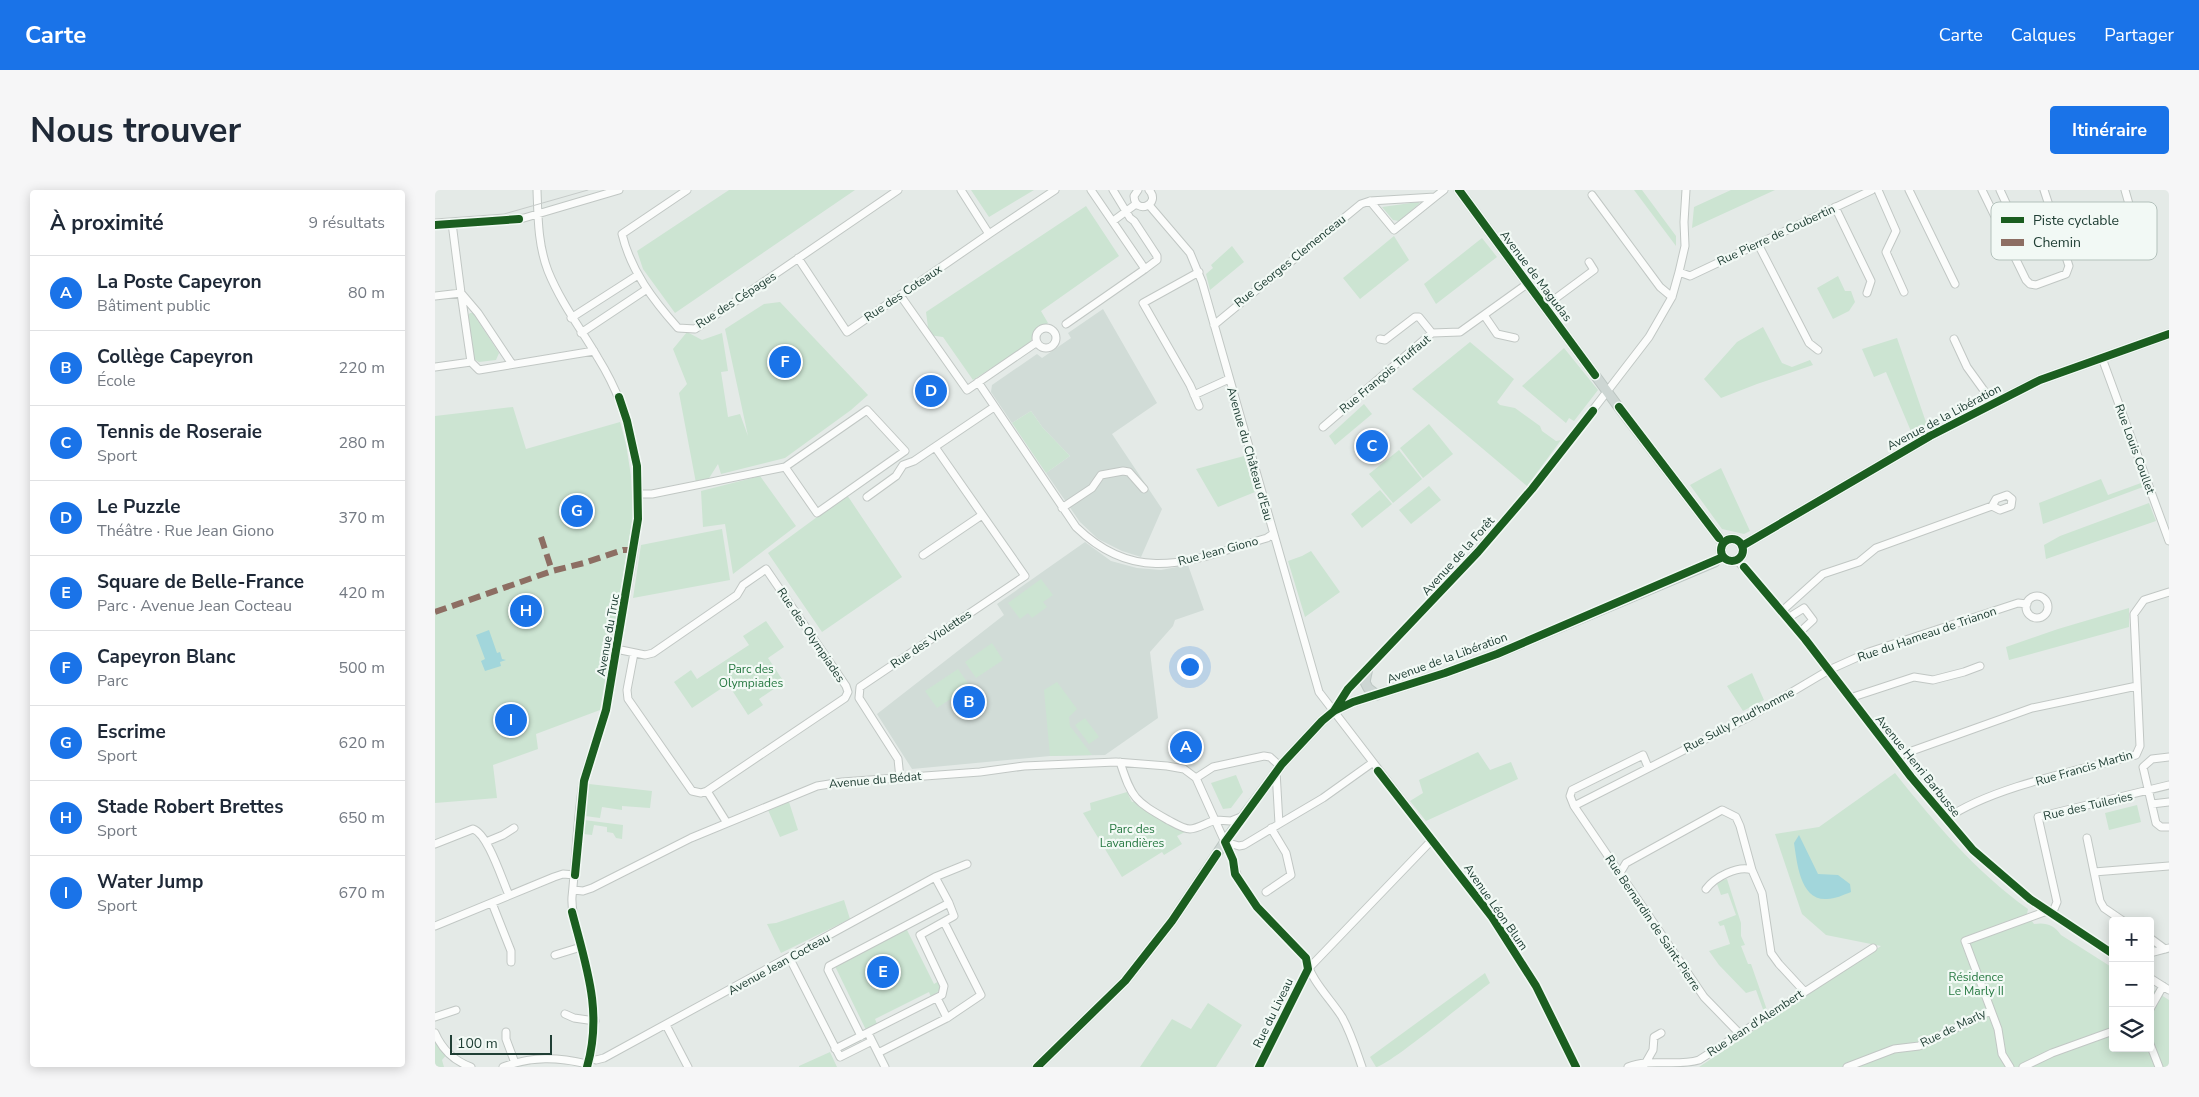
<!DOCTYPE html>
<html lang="fr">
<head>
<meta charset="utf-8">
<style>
  body { margin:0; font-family:"Nunito Sans",sans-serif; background:#f6f6f7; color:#1f2937 }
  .controls { position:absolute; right:15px; bottom:15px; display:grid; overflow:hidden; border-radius:5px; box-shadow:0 2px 12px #0003 }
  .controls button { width:45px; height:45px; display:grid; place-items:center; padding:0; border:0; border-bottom:1px solid #e0e1e3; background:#fff; color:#1f2937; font:25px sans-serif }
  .scale { position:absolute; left:15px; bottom:12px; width:102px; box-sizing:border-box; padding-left:5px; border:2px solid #203f35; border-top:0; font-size:14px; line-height:18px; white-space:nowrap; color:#203f35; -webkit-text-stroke:4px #f2f9f5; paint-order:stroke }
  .you { position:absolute; left:754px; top:476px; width:18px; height:18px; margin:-12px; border:4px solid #fff; border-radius:50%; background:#1a73e8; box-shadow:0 0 0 8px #1a73e833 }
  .badge { display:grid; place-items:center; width:32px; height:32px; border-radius:50%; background:#1a73e8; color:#fff; font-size:16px; font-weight:700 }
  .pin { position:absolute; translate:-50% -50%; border:2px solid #fff; box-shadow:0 1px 5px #0006 }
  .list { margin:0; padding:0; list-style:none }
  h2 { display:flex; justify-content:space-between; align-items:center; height:65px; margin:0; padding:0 20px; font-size:21px }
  h2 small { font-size:16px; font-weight:400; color:#747a83 }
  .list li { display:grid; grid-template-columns:32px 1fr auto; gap:15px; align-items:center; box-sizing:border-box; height:75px; padding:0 20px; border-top:1px solid #e0e1e3 }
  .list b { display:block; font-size:19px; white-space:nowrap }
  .list p { margin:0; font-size:16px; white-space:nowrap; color:#747a83 }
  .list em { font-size:16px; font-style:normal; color:#747a83 }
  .icon { flex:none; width:28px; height:28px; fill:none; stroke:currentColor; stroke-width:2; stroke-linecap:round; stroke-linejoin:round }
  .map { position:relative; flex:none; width:1734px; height:877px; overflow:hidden; border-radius:5px }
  header { display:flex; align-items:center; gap:30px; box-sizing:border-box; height:70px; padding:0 25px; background:#1a73e8; color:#fff }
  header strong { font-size:24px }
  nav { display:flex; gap:28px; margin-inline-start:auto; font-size:18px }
  .intro { display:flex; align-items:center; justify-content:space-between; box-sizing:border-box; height:120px; padding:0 30px }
  h1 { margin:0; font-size:35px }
  .button { padding:12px 22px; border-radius:5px; background:#1a73e8; color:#fff; font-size:18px; font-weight:700 }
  main { display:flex; gap:30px; padding:0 30px }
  aside { flex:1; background:#fff; border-radius:5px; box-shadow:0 2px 12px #0003 }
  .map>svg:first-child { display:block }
</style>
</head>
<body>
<header>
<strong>Carte</strong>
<nav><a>Carte</a><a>Calques</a><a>Partager</a></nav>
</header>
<div class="intro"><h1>Nous trouver</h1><a class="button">Itinéraire</a></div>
<main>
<aside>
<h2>À proximité<small>9 résultats</small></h2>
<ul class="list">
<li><span class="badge">A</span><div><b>La Poste Capeyron</b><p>Bâtiment public</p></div><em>80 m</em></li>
<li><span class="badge">B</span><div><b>Collège Capeyron</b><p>École</p></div><em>220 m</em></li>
<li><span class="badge">C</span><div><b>Tennis de Roseraie</b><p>Sport</p></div><em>280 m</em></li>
<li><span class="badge">D</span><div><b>Le Puzzle</b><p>Théâtre · Rue Jean Giono</p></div><em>370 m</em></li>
<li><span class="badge">E</span><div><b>Square de Belle-France</b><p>Parc · Avenue Jean Cocteau</p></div><em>420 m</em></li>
<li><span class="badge">F</span><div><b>Capeyron Blanc</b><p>Parc</p></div><em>500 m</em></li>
<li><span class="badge">G</span><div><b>Escrime</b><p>Sport</p></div><em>620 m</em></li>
<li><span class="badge">H</span><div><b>Stade Robert Brettes</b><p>Sport</p></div><em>650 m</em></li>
<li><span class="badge">I</span><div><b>Water Jump</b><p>Sport</p></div><em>670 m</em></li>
</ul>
</aside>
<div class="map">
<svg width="1734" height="877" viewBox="0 0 1734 877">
  <rect width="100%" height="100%" fill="#e4eae7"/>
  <!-- built -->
  <path fill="#d1dcd7" d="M668 119 722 213 677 244 727 319 706 367 687 361 663 349 645 332 611 283 635 266 608 238 596 221 577 233 556 202 557 195 602 164 607 168 636 148 633 143Z
    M650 352 676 371 702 378 726 380 753 375 769 420 740 430 738 436 715 462 723 528 670 565 615 566 477 579 442 524 569 425 562 414Z"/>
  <!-- green -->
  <path fill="#cce4d2" d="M294 0H420L240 123 208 79 202 61Z
    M536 0H599L554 27Z
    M1199 0H1207L1241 46V56Z
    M1296 0H1340L1257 38 1259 17Z
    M983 12 985 13 964 31 958 30 947 17Z
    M651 16 684 66 606 121 613 133 600 143 595 153 538 190 508 147 494 145 491 122Z
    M959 46 974 70 925 109 908 88Z
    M1047 48 1062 67 1001 114 989 94Z
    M797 56 809 72 775 100 771 84 778 78 776 75Z
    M1403 86 1410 101H1416L1420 112 1414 121 1398 129 1382 98Z
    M345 112 433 205 416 220 350 268 286 284 283 274 271 293H261L244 203 252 194 238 159 252 142 267 150 287 143 293 181 286 182 293 227 305 224 313 246 290 139 329 114Z
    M35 123H38L64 163 61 170 44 172 39 169 32 126Z
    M1328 137 1347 173 1357 177 1375 170 1378 175 1322 194 1286 208 1269 189 1302 152Z
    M1462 148 1493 238 1478 246 1451 182 1439 187 1427 159Z
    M1035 152 1079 189 1062 212 1065 215 1080 218 1105 236 1107 241 1121 251 1126 250 1092 296 977 199Z
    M1129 158 1163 200 1139 231 1134 228 1131 233 1087 196Z
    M929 214 937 224 900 255 894 246Z
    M78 217 91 259 185 232 191 254 196 286 198 326 165 520 101 544 103 559 58 575 62 608 0 613V226Z
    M596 221 608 238 635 266 611 283 577 233Z
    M994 234 1018 264 988 288 965 258Z
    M964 260 987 289 958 313 934 284Z
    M809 266 820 302 783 317 761 279Z
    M1286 278 1315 341 1309 344 1287 339 1255 295Z
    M325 286 361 336 298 384 290 334 268 337 266 301Z
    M1666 289 1673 305 1706 293 1708 297 1608 334 1604 313Z
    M994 296 1006 310 976 334 964 320Z
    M945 300 957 314 927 338 916 324Z
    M412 305 467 387 387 442 333 363Z
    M1714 313 1721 331 1611 369 1609 355 1625 346Z
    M287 339 295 390 198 408 206 355Z
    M876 361 905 402 870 427 853 371 867 366Z
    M606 389 618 405 608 412 612 417 597 428 593 423 585 429 573 413Z
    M1694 418V437L1574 470 1571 457 1623 439Z
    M331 431 349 457 333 468 349 492 324 509 328 515 313 525 293 494 257 518 239 492 256 480 262 489 314 455 308 446Z
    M557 453 568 470 541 488 530 472Z
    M523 479 535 496 502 518 490 501Z
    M1317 483 1329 510 1308 521 1292 496Z
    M622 492 642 519 634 527 635 536 657 565 615 566 609 500Z
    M650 528 664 547 654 554 640 535Z
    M1043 562 1055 580 1076 572 1083 589 991 631 975 611 988 603 984 590Z
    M1460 583C1499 632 1541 682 1593 719L1592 724 1599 734C1611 732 1619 735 1626 745L1678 778V858H1715V798L1734 810V877H1264L1446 756 1391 745 1367 724 1340 644 1384 637Z
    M801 585 808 602 796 618 788 619 776 593Z
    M154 594 217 601 215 618 187 616V620L167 617 165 628 150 626Z
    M692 602 697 612 700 611 703 616 750 642 742 646 747 654 729 665 727 662 687 687 648 623 656 620 655 613Z
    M354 612 363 640 345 647 333 620Z
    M1702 615 1706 632 1674 640 1670 623Z
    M149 630 188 635 187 649 181 648 178 643 172 642V637L159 635 157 645 148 644Z
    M1292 689 1306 733V746L1310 755 1306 756 1313 774H1316L1332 820 1329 822 1321 800 1311 803 1284 775 1274 761 1295 754 1289 735 1285 736 1283 732 1301 725 1293 703 1286 705 1282 694 1283 691Z
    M409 710 415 729 346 763 332 734 341 733Z
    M470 736 499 794 504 791 505 800 496 807 494 802 440 829 442 834 431 840 398 772Z
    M1050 783 1055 793C1040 804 952 877 941 877L935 867Z
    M773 813 807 835 781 877H705L737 829 756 839Z
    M0 843 13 863 7 870 9 877H0Z
    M395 862 402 877H364V876Z"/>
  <!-- water -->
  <path fill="#a2d6db" d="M54 440 62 463 65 462 67 469 71 470 65 472 66 476 50 481 46 471 50 469 41 445Z
    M84 520 89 534 69 541 64 527Z
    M1364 645 1383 684 1403 685 1415 694 1416 702C1408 705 1400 709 1392 709 1365 711 1362 672 1359 653Z"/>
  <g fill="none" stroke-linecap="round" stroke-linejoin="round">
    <defs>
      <path id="minor" d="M102 0C103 28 103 55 113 81 126 113 146 139 163 168 181 197 193 228 199 261 211 318 196 377 186 433 181 463 177 494 170 523 164 546 153 569 148 593 142 630 141 669 137 707 136 723 142 740 146 756 156 801 165 831 152 877
        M252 0 187 44C196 81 218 110 243 138L260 139 463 0
        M678 0 695 28 699 31 722 66V70L710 79
        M703 0 699 6C700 26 727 14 714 0
        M1443 0 1461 41 1451 62 1469 102
        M1474 0 1520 94
        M1547 0 1591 90 1595 94 1601 95 1631 84 1634 76 1609 0
        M1565 0 1577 26 1576 31 1565 36
        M1690 0 1696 21 1705 32
        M1157 5 1225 97 1237 107
        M935 11 959 40 1000 7
        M714 15 755 63 767 92 884 502 1057 727 1101 796 1141 877
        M1400 17 1436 91 1432 103
        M678 31 701 14
        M0 35 89 28 184 0
        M554 44 620 0
        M1323 54 1374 153 1383 160
        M363 68 412 142 554 44 526 0
        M1244 82 1255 86 1437 0
        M465 105 532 200 602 152
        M0 106 26 103 17 33
        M1109 117 1159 80 1154 72
        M1049 125 1062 144 1080 148
        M136 128 203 85
        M631 134 710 79 656 0
        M779 135 926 14 935 11 1000 7 1009 0
        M601 148a10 10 0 1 1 20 0a10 10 0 1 1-20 0Z
        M146 143 212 99
        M945 149 950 150 980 127H984L997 143
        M1519 149 1532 177 1558 213
        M1667 168 1734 351
        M77 174 43 123 26 103 36 172 44 180 159 161
        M0 177 36 172
        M543 192 641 337C704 398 759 369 832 348L838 344
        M759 205 794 189
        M764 216 755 195 708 113 764 82
        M888 237 997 143 1025 142 1092 94
        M204 304H217L350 277 432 220 470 261 382 323 350 277
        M432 307 461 286 468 275 479 271 559 217
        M627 318 657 298 666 285 688 281 694 282 709 299
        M488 365 547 325
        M1302 370 1370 449 1476 587 1538 660 1595 709 1678 764
        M1280 372 1288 367
        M1591 417a11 11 0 1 1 22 0a11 11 0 1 1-22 0Z
        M1347 421 1388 384 1424 372 1441 358 1557 316 1565 320 1576 316 1577 309 1572 305 1561 309 1557 316
        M1353 428 1369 418 1378 430 1365 442
        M181 459 210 465 218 463 302 405 308 395 331 379 411 496 413 502 410 508 272 601 266 603 257 601 193 509 192 500 199 463
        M1415 508 1479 487 1498 490 1529 482 1545 476
        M899 521 913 499 1004 404 1097 299 1214 147 1237 107 1244 82 1250 56 1249 32 1251 0
        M1460 567 1597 518 1702 496
        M1734 567 1717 569 1708 577 1721 633 1726 637H1734
        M685 572C697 609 700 611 733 630 739 633 748 639 755 639 762 639 773 632 781 630
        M1213 577 1208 565 1137 600 1135 606 1139 616 1318 525 1394 480 1434 462 1583 413 1592 414
        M465 588 463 569 424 508 425 497 590 386 500 257
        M761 588 778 577 829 566 835 567 845 576
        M272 601 292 633
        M1717 614 1734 612
        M1139 616 1269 807 1304 843
        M1511 629C1556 597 1645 580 1701 565L1705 556 1699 424 1709 410 1734 402
        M781 630 796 631 806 627
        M844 634 888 608 937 573
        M1652 648 1665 711 1669 718 1688 731
        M51 652 68 645 79 638
        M790 652 804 656 809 655 844 634 841 581
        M0 654 38 639C53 644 67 690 74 705
        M1659 682 1734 676
        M1185 683 1191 673 1287 620 1301 627 1305 636 1317 680 1327 703 1336 763 1344 774 1369 801
        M1271 699C1280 687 1303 675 1317 680
        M138 700 148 701 157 698 256 648 382 596 407 592 545 582 589 576 681 572 732 576 749 579 761 588 798 670C803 707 847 741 871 768 875 790 895 808 907 827 916 843 921 860 927 877
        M831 702 856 685 851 663 836 638
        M57 713 76 761V772
        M1617 724 1622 712 1603 627 1734 595
        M509 732 546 805 512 828
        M0 736 119 687 128 684 140 685
        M1715 748 1730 759
        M1715 763 1734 758
        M120 765 146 757
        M355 769 405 867 437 851
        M1715 788 1734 800
        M1715 819 1728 796
        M130 824 139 828 160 831
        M0 827 21 820
        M231 835 253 877
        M71 842V849L80 873
        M0 843C7 859 19 871 36 877
        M426 846 393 780 394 776 514 713 500 687
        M435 847 450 877
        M1715 854 1724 877
        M400 859 507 805 509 796 485 745 519 726 514 713
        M443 863 512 828 502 808
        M154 868 161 870 169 868 500 687 532 674
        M1210 874 1218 860 1219 847 1226 843
        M68 877C97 866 123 867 152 874
        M824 877 873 779 997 650
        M1193 877C1215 868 1241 877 1264 870L1438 758
        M1412 877 1459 859 1484 856 1555 821
        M1575 877 1567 864 1563 839 1530 751 1612 721
        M1588 877 1617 863 1678 841"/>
      <path id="major" d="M1024 0 1182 215 1288 353
        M1286 360a11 11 0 1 1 22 0a11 11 0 1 1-22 0Z
        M1307 356 1495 246 1605 190 1734 144
        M933 478 930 492 933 498 942 505
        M602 877 690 791 737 731 795 644 847 574 887 531 899 521 918 512 1010 483 1062 464 1280 372"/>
    </defs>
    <!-- minor casing -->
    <use href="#minor" stroke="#c1c7c4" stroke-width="9"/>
    <!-- major casing -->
    <use href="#major" stroke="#bcc6c2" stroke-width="11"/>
    <!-- minor -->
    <use href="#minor" stroke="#fbfcfb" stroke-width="7"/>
    <!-- major -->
    <use href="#major" stroke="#cdd6d3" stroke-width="9"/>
    <!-- tram -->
    <path stroke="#c6cbc9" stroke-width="1" d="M0 29 69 24 153 0"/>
    <!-- quiet -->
    <path stroke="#8d6e63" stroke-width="6" stroke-dasharray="12 6" stroke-linecap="butt" d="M106 347 117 381
      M0 422 117 381 149 373 188 360H198"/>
    <defs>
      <path id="cycleway" d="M1024 0 1160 185
        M0 35 84 29
        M1184 217 1284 348
        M1286 360a11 11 0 1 1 22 0a11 11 0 1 1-22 0Z
        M1307 356 1495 246 1605 190 1734 144
        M1309 377 1370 449 1476 587 1538 660 1595 709 1678 764
        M899 521 913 499 1043 362 1097 299 1158 221
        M943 581 1057 727 1101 796 1141 877
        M140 685 149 591 171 520 203 329 202 276 192 231 184 207
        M137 722C151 776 168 822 152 877
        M602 877 690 791 737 731 782 664
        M824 877 873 779 871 768 822 717 800 684 798 670 790 652 847 574 887 531 899 521 918 512 1010 483 1062 464 1288 367"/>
    </defs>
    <!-- cycleway casing -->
    <use href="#cycleway" stroke="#f2f9f5" stroke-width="11"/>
    <!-- cycleway -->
    <use href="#cycleway" stroke="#1b5e20" stroke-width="8"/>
  </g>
  <g text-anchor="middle" stroke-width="4.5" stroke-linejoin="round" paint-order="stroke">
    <!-- street labels -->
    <g font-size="12" fill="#203f35" stroke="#f2f9f5">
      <text transform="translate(1341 45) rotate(-25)" y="4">Rue Pierre de Coubertin</text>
      <text transform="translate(855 71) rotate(-39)" y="4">Rue Georges Clemenceau</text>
      <text transform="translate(1101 86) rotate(53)" y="4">Avenue de Magudas</text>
      <text transform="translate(468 103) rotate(-34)" y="4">Rue des Coteaux</text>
      <text transform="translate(301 110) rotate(-33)" y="4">Rue des Cépages</text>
      <text transform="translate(950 184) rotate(-40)" y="4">Rue François Truffaut</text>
      <text transform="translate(1509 227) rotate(-28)" y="4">Avenue de la Libération</text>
      <text transform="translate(1700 259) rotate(70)" y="4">Rue Louis Coullet</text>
      <text transform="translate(815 264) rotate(74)" y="4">Avenue du Château d'Eau</text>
      <text transform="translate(783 361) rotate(-15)" y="4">Rue Jean Giono</text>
      <text transform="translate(1023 366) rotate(-48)" y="4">Avenue de la Forêt</text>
      <text transform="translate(1492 444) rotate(-19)" y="4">Rue du Hameau de Trianon</text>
      <text transform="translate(173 445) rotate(-80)" y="4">Avenue du Truc</text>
      <text transform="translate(376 445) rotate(56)" y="4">Rue des Olympiades</text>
      <text transform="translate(496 449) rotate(-34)" y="4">Rue des Violettes</text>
      <text transform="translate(1012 468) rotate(-20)" y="4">Avenue de la Libération</text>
      <text transform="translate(1304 530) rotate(-28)" y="4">Rue Sully Prud'homme</text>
      <text transform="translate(1483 576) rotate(51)" y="4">Avenue Henri Barbusse</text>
      <text transform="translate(1649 578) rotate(-16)" y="4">Rue Francis Martin</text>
      <text transform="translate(440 590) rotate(-5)" y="4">Avenue du Bédat</text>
      <text transform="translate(1653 616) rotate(-13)" y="4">Rue des Tuileries</text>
      <text transform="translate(1061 717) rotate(55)" y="4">Avenue Léon Blum</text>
      <text transform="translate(1218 733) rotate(56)" y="4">Rue Bernardin de Saint-Pierre</text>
      <text transform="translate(344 774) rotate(-29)" y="4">Avenue Jean Cocteau</text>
      <text transform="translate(838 823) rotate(-64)" y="4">Rue du Liveau</text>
      <text transform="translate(1320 833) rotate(-33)" y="4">Rue Jean d'Alembert</text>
      <text transform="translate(1518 838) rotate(-26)" y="4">Rue de Marly</text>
    </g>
    <!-- park labels -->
    <g font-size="12" fill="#277942" stroke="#f2f9f5">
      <text x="316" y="483">Parc des<tspan x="316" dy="14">Olympiades</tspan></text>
      <text x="697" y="643">Parc des<tspan x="697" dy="14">Lavandières</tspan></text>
      <text x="1541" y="791">Résidence<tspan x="1541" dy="14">Le Marly II</tspan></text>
    </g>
  </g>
  <!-- legend -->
  <rect x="1556" y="12" width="166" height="58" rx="8" fill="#f2f9f5" stroke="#b3c1bb" stroke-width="1"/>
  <rect x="1566" y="27" width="23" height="6" fill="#1b5e20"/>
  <rect x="1566" y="49" width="23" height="7" fill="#8d6e63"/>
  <g font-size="14" fill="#203f35">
    <text x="1598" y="35">Piste cyclable</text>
    <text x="1598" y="57">Chemin</text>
  </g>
</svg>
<div class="controls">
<button>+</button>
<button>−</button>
<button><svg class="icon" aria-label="layers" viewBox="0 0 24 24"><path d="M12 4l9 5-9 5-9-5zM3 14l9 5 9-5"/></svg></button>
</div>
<div class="scale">100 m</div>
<div class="you"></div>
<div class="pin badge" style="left:751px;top:557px">A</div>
<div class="pin badge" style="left:534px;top:512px">B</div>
<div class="pin badge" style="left:937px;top:256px">C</div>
<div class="pin badge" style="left:496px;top:201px">D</div>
<div class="pin badge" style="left:448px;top:782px">E</div>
<div class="pin badge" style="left:350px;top:172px">F</div>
<div class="pin badge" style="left:142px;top:321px">G</div>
<div class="pin badge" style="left:91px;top:421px">H</div>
<div class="pin badge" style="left:76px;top:530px">I</div>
</div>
</main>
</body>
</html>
